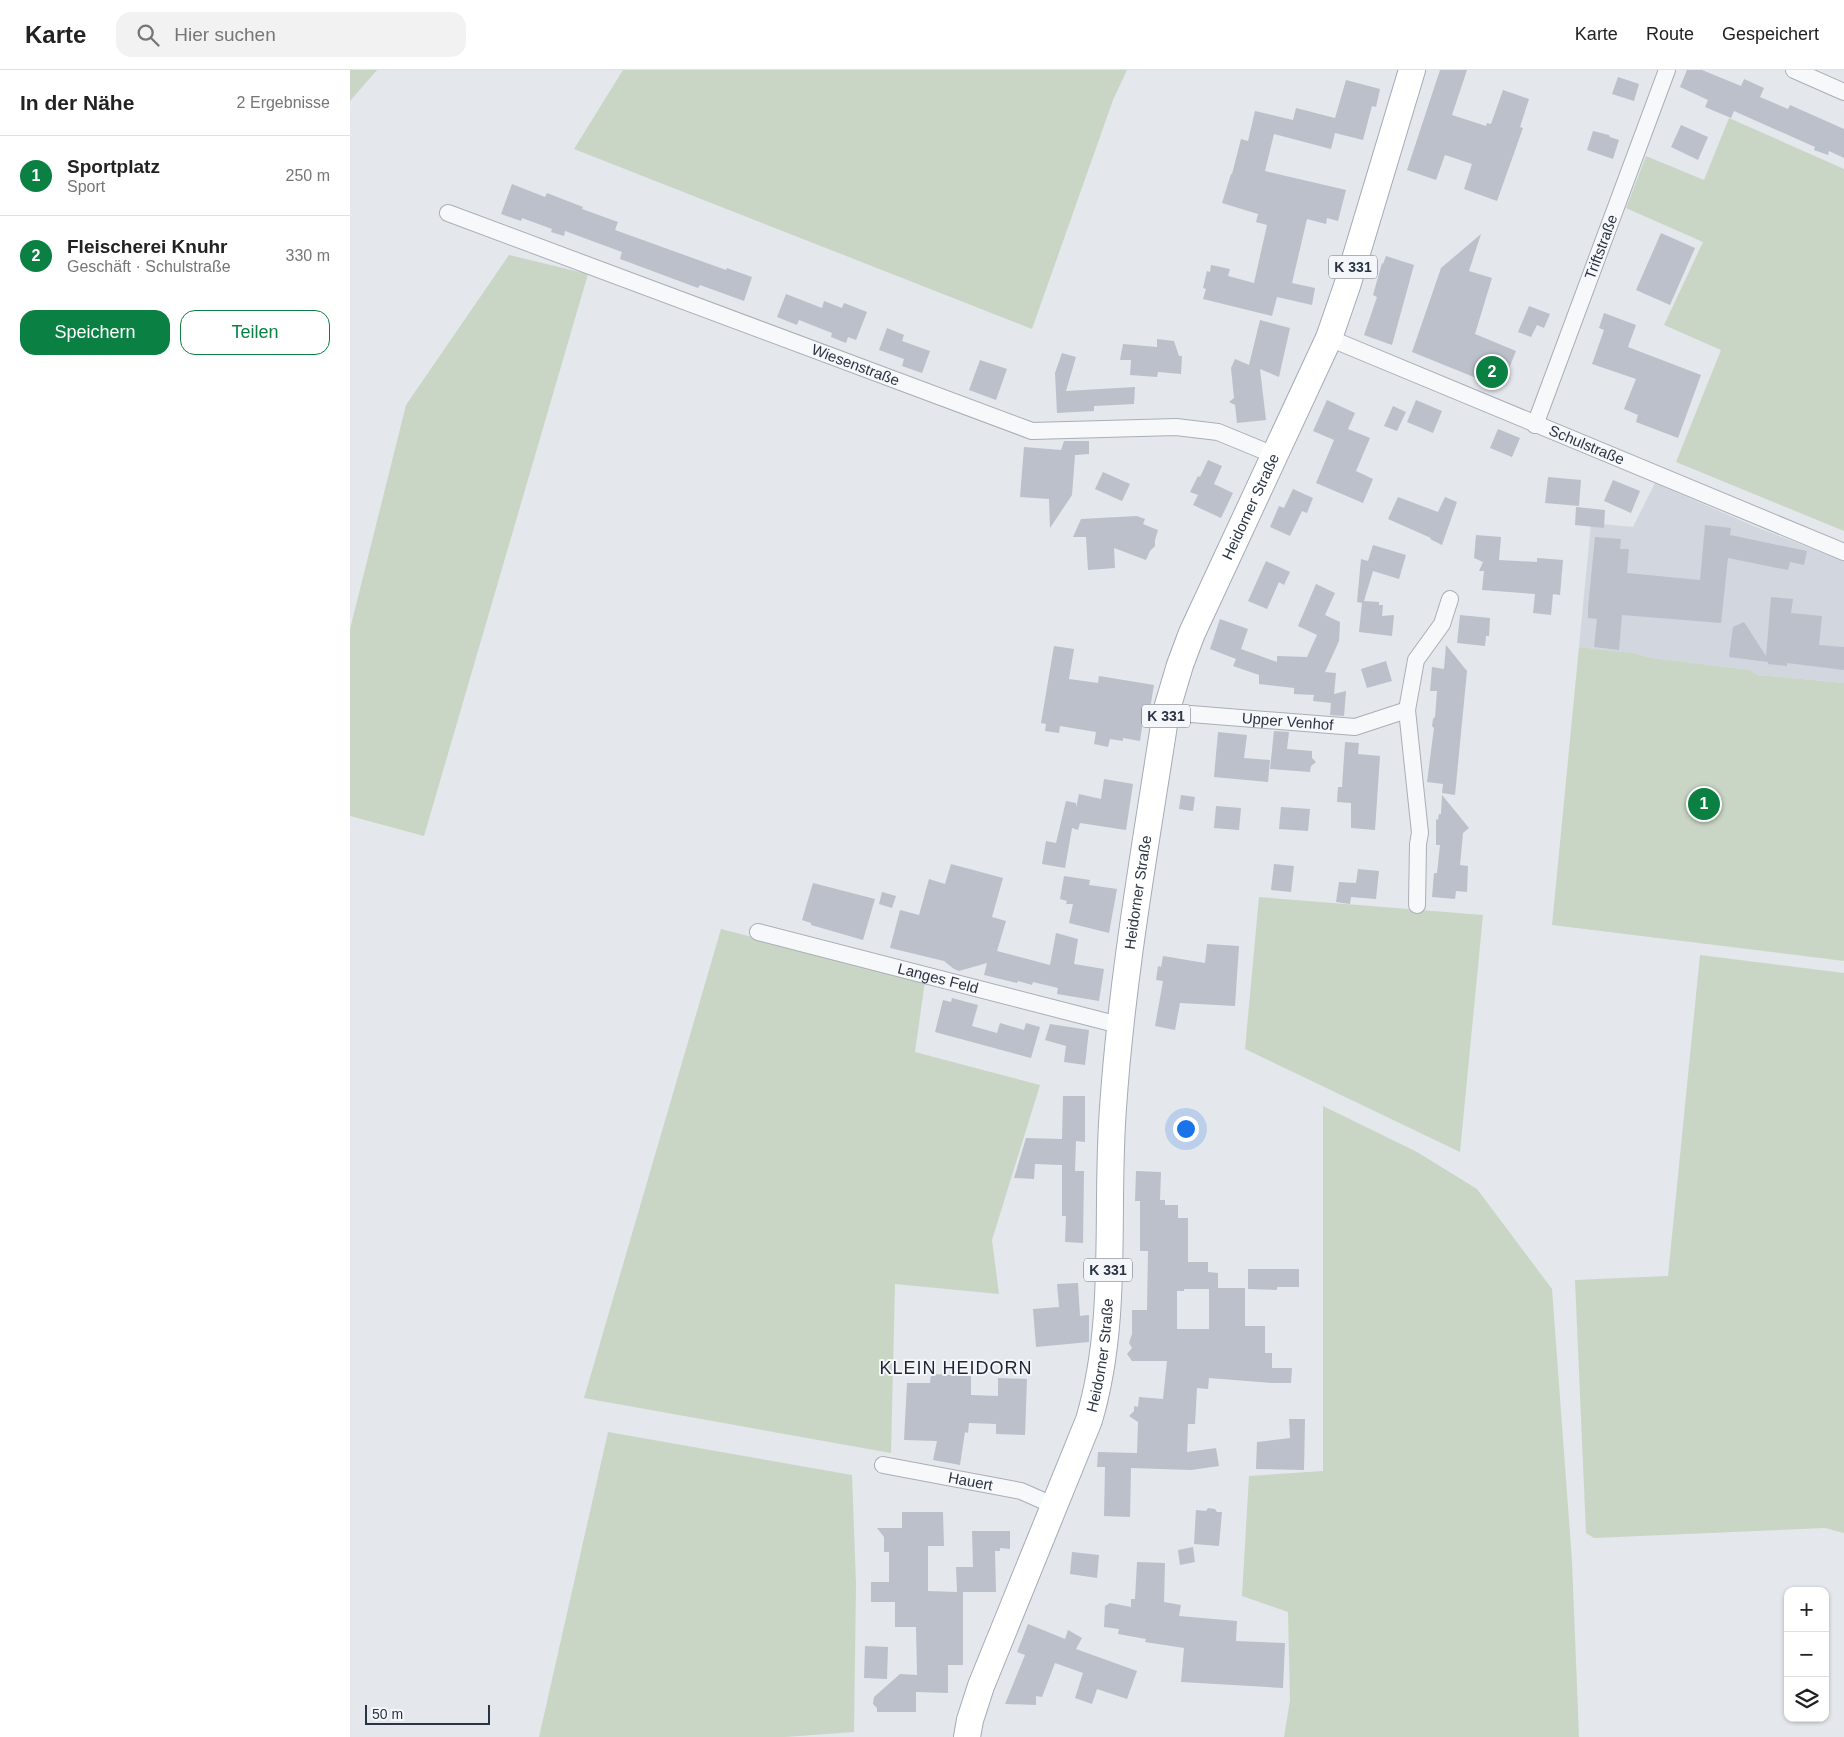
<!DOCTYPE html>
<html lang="de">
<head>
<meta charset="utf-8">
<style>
  body { margin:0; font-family:Arial,sans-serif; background:#f2f2f2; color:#222 }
  .controls { position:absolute; right:15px; bottom:15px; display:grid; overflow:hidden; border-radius:10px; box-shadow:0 1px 4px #0004 }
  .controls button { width:45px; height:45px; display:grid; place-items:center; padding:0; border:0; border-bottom:1px solid #e0e0e0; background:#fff; color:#222; font:25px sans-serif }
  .scale { position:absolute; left:15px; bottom:12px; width:125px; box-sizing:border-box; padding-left:5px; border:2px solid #2b3445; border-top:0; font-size:14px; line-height:18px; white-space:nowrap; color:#2b3445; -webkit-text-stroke:4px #f4f6f9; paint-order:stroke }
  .you { position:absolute; left:835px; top:1058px; width:18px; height:18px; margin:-12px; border:4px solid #fff; border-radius:50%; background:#1a73e8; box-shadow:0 0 0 8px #1a73e833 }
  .badge { display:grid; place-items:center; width:32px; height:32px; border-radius:50%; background:#0b8043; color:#fff; font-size:16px; font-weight:700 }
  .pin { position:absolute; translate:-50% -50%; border:2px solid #fff; box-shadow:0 1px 5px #0006 }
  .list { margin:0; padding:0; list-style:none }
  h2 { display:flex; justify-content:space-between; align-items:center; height:65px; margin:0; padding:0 20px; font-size:21px }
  h2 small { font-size:16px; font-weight:400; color:#767676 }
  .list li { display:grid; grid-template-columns:32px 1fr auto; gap:15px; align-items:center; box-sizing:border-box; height:80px; padding:0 20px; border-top:1px solid #e0e0e0 }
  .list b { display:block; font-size:19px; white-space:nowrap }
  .list p { margin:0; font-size:16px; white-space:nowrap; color:#767676 }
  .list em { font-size:16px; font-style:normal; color:#767676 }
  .actions { display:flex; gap:10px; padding:15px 20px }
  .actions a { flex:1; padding:11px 0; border:1px solid #0b8043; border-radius:15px; text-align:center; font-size:18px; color:#0b8043 }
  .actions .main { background:#0b8043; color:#fff }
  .icon { flex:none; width:28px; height:28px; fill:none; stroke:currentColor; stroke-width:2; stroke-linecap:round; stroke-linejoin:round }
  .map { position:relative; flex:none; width:1494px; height:1667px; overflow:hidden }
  header { display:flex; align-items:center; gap:30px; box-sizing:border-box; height:70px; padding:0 25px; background:#fff; border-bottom:1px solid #e0e0e0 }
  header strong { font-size:24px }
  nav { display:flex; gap:28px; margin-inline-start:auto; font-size:18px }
  .search { width:350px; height:45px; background:#f2f2f2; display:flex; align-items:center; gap:12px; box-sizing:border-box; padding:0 18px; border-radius:15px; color:#767676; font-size:19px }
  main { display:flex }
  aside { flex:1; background:#fff }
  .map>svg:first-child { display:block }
</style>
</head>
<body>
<header>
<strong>Karte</strong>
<div class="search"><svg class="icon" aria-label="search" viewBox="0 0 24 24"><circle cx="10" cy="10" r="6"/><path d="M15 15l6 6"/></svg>Hier suchen</div>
<nav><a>Karte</a><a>Route</a><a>Gespeichert</a></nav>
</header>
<main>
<aside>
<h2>In der Nähe<small>2 Ergebnisse</small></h2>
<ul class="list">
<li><span class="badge">1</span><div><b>Sportplatz</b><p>Sport</p></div><em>250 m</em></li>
<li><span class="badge">2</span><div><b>Fleischerei Knuhr</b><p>Geschäft · Schulstraße</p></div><em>330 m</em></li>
</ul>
<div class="actions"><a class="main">Speichern</a><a>Teilen</a></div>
</aside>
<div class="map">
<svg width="1494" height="1667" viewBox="0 0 1494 1667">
  <rect width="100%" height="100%" fill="#e4e7ec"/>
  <!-- built -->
  <path fill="#d2d6de" d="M1305 413 1406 457 1494 491V613L1408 605 1400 600 1302 588 1283 583 1229 577 1241 453 1283 457Z"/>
  <!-- green -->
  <path fill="#c9d6c5" d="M0 0H27L0 31Z
    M273 0H777L763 30 682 259 224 79Z
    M1379 48 1494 99V461L1326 392 1371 280 1314 255 1353 172 1276 138 1296 86 1354 110Z
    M159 185 238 204 74 766 0 746V559L56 335Z
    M1229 577 1283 583 1302 588 1400 600 1408 605 1494 613V891L1202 855Z
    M909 827 1133 845 1110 1082 895 979Z
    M371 859 575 911 565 982 690 1015 642 1170 649 1224 545 1214 541 1383 234 1328Z
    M1350 885 1494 903V1463L1475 1458 1244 1468 1236 1463 1225 1210 1318 1206Z
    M973 1036 1067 1082 1127 1119 1202 1219 1222 1491 1229 1667H934L940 1630 938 1542 892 1526 899 1406 973 1401Z
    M258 1362 502 1405 506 1514 504 1662 435 1667H189Z"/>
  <!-- building -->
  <path fill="#bbc0ca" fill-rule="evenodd" d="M1090 0H1117L1102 45 1136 56 1137 53 1141 54 1153 20 1179 29 1170 57 1173 58 1147 131 1114 119 1122 94 1095 85 1086 110 1057 100Z
    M1337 0H1352L1391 16 1394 9 1414 18 1410 27 1438 39 1440 35 1494 59V88L1479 81 1478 85 1464 80 1465 77 1384 41 1381 48 1355 37 1358 30 1330 17Z
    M1268 7 1289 14 1284 31 1262 24Z
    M996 10 1030 19 1026 37 1022 36 1013 70 985 63 981 79 924 64 915 101 996 120 988 151 977 148 976 154 957 149 942 213 965 218 962 235 927 227 922 246 853 229 856 219 853 218 857 201 860 202 861 195 880 199 878 206 904 213 917 155 906 152 908 144 872 133 881 104H882L891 69 898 71 905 41 943 50 946 38 985 48Z
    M1331 55 1358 67 1348 90 1321 77Z
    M1243 61 1259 65 1260 67 1269 70 1263 89 1237 80Z
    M162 114 195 127 197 123 233 137 232 139 268 152 265 160 376 200 377 198 402 207 394 231 350 215 348 218 270 189 272 182 215 161 214 166 201 162 202 159 172 148 171 151 151 144Z
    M1311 163 1345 178 1320 235 1286 220Z
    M1131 164 1119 201 1142 208 1125 264 1166 281 1151 318 1062 282 1091 198Z
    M1036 186 1064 195 1042 275 1014 265 1027 227 1023 225 1032 193 1033 194Z
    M436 224 472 238 474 231 492 238 494 233 517 242 506 270 498 267 496 273 481 267 482 263 449 250 447 255 427 247Z
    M1179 236 1200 244 1194 258 1187 255 1181 267 1168 262Z
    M1254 243 1286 255 1278 277 1351 305 1328 368 1286 352 1288 345 1274 339 1286 309 1242 294 1254 260 1249 258Z
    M910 250 940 258 929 307 910 299 916 350 887 353 885 335 879 332 884 328 881 298 885 289 899 295Z
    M537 258 554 265 552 271 580 281 572 303 552 296 554 289 529 280Z
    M807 269 824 271 829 286H832L831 304 808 302 807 307 780 305 781 290H770L773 274 807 277Z
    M712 283 726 287 716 321 785 317 784 334 744 336V341L707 343 705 303Z
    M630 290 657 299 646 330 619 320Z
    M977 330 1005 343 998 359 1020 368 1006 401 1023 409 1013 433 966 413 984 370 963 361Z
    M1066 330 1092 341 1083 363 1057 352Z
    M1043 336 1056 342 1047 361 1034 356Z
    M1148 359 1170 368 1162 387 1140 378Z
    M714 371H739V384L725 385 722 425 700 458 699 429 670 427 674 377 711 380Z
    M858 390 872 396 864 414 883 423 871 448 843 435 848 425 840 422 848 406 850 407Z
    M753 402 780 414 772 431 745 419Z
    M1198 407 1231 410 1229 436 1195 433Z
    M1263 410 1290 421 1281 443 1254 431Z
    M943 419 963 428 957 443 952 441 940 466 920 457 929 436 934 438Z
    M1048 427 1088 442 1095 427 1107 432 1092 475 1080 469 1081 468 1038 449Z
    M1226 437 1255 440 1254 458 1225 455Z
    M787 446 795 449 793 454 808 460 805 470V476L800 481 796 490 764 478 765 498 738 500 736 467H723L731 449Z
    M1355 455 1381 458 1380 465 1457 481 1454 495 1440 492 1438 500 1378 488 1371 553 1272 545 1269 580 1244 577 1247 549 1238 548V538L1245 467 1271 469 1270 479H1279L1277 503 1350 510Z
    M1126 465 1151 467 1149 490 1187 492V488L1213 490 1210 525 1203 524 1201 545 1183 543 1185 524 1132 520 1134 501H1129L1133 492 1124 488Z
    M1023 475 1056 485 1049 509 1023 501 1014 531 1029 532V535H1033L1032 546 1044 545 1042 566 1009 562 1012 533 1007 532 1011 489 1018 491Z
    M916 491 940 502 934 515 929 512 917 539 898 531Z
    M966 514 985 523 975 545 990 552 989 571 975 602 986 603 984 624 996 621 994 646 980 645 981 633 963 631 964 625 944 624V618L909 614V605L883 596 886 589 860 579 870 549 898 559 891 579 927 592V586L957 587 967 565 948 556Z
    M1421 527 1443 529 1441 543 1472 546 1469 575 1494 577V600L1437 593V596L1418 594V592L1379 587 1383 557 1394 552 1416 586Z
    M1110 545 1140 548 1139 566H1136L1135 576 1107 573Z
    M1096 575 1117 601 1105 725 1092 723 1093 714 1077 712 1084 658 1082 656 1083 649 1085 647 1087 621H1080L1082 597 1094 599Z
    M704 576 724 579 719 609 748 613 749 606 804 615 798 651 793 650 790 671 773 668V671L760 669 758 677 744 674 746 662 710 656 709 663 695 661 696 654 691 653Z
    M1036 591 1042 611 1017 618 1011 599Z
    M924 661 939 662 937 679 962 681V688L966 692 961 696 960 702 920 699Z
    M868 662 897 665 894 688 920 690 918 712 864 707Z
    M995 672 1009 673 1008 684 1030 686 1025 760 1001 758V733L987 732 988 717H992Z
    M754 709 783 714 776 760 730 753 728 760 722 758 715 798 692 794 696 771 706 773 716 731 726 733V738L729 724 751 729Z
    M831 725 845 727 843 741 829 739Z
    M1092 725 1119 758 1113 763 1110 795 1118 796 1117 822 1106 821 1105 829 1082 827 1084 803H1087L1090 775H1086V749L1088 750 1089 744H1091Z
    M866 736 891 738 889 760 864 758Z
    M931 737 960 739 958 761 929 759Z
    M601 794 653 808 642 847 656 851 647 881 700 895 706 863 728 869 724 894 754 899 749 931 707 924 708 918 683 912 682 915 668 911 667 913 634 905 637 893 609 901 604 899 594 891 540 878 550 840 569 845 579 809 595 814Z
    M924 794 944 796 941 822 921 820Z
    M1008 799 1029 801 1026 829 1001 827 1000 834 986 832 989 812 1006 813Z
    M714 806 740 810 739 815 767 819 759 863 719 853 723 834H716L717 831 710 829Z
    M463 813 525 829 513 870 461 855V853L452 850Z
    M532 822 546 826 542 838 529 834Z
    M857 874 889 876 885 936 830 933 825 960 805 956 813 911 806 910 808 896 811 897 813 886 855 893Z
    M602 928 628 935 622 956 647 963 650 953 674 960 676 953 690 957 681 988 585 962 593 930 601 932Z
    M700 954 739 960 735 995 714 992 716 976 695 970Z
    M713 1026H735V1072L726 1071 725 1101H734L733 1173 715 1172 716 1146H712V1095L685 1094 684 1109 664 1108 676 1068 712 1069Z
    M786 1101 811 1102 810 1130H815V1135H828V1148H838V1192H858V1202L868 1203V1218H895V1256H915V1283H922V1298H942L941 1313H922L859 1308 858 1319 847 1318 845 1354H838L837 1382 866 1378 869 1396 841 1400 781 1398 780 1447 754 1446 755 1397H747L748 1382 787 1383 788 1352 779 1346 784 1341V1336L788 1337 789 1327 813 1329 817 1291H782L777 1284 782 1278 779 1273 782 1264V1240H797L798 1181H790V1131H785ZM834 1219H859V1259H827V1221H834Z
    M898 1199H949V1217H927V1220L898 1219Z
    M728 1213 730 1246 739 1245V1272L686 1277 683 1239 709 1237 707 1214Z
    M581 1304 621 1306V1325L648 1326V1308L677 1309 675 1365 646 1364V1354L619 1353 618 1363 615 1362 610 1395 583 1390 587 1371 554 1370 557 1313H580Z
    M939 1349H955L954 1400 906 1399 907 1372 940 1368Z
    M858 1438 865 1439 867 1442H872L869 1476 844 1474 846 1440 856 1441Z
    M552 1442H593L594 1476H578V1521L607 1522 606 1497H623L622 1461H660V1479L650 1478V1481H645L646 1522H613V1595H598V1623L566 1622V1642H527V1638L523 1634 524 1627 550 1604 567 1605 566 1557H545V1532H521V1512H539V1482H534V1467L527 1458H552Z
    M843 1477 845 1492 830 1495 828 1480Z
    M722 1482 749 1485 747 1508 720 1504Z
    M787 1492 815 1493 814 1532 831 1535 829 1546 887 1551 886 1571 935 1573 933 1618 831 1612 834 1578 795 1572 796 1569 768 1564 769 1559 754 1557 755 1536 760 1533 781 1537V1529H785Z
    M678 1554 715 1569 718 1560 732 1568 726 1579 787 1601 777 1629 747 1619 742 1634 725 1628 733 1603 705 1593 692 1627 686 1626V1635L655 1634 675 1585 667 1582Z
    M515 1576 538 1577 537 1609 514 1608Z"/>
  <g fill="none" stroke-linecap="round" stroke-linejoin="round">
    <defs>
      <g id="minor">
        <path d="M1444 0 1494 22"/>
        <path id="s1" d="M98 143 682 361 826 357 868 362 924 385"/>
        <path id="s2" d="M979 268 1494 482"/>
        <path id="s3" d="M1185 355 1317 0"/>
        <path id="s4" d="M816 642 1005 657 1057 640"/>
        <path d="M1067 835 1068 774 1070 763 1057 640 1066 590 1092 554 1100 529"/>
        <path id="s5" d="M408 862 769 955"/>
        <path id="s6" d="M533 1395 671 1421 705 1436"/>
      </g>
      <g id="primary">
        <path id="s7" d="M617 1667 620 1650 631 1616 739 1350C769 1249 755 1142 763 1038 772 905 796 773 816 642L830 595 842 563 979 268 997 216 1062 0"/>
      </g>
    </defs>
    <!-- minor casing -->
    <use href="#minor" stroke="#a9aeb7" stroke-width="18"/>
    <!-- primary casing -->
    <use href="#primary" stroke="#a3abb8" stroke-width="28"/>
    <!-- minor -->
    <use href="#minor" stroke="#f7f8fa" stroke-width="16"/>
    <!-- primary -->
    <use href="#primary" stroke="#fff" stroke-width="26"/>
  </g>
  <g text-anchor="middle" stroke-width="4" stroke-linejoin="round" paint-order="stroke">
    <!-- shield labels -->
    <g fill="#f4f6f9" stroke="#676e7b" stroke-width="1">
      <rect x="979" y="185.5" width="48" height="23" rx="4"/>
      <rect x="792" y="634.5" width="48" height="23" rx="4"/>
      <rect x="734" y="1188.5" width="48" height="23" rx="4"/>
    </g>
    <g font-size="14" font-weight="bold" fill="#2b3445">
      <text x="1003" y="202">K 331</text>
      <text x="816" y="651">K 331</text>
      <text x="758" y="1205">K 331</text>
    </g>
    <!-- street labels -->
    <g font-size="15" fill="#2b3445" stroke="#f4f6f9">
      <text dy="5" stroke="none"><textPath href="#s3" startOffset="190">Triftstraße</textPath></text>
      <text dy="5" stroke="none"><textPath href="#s1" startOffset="435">Wiesenstraße</textPath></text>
      <text dy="5" stroke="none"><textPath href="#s2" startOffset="279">Schulstraße</textPath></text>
      <text dy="5" stroke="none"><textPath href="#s7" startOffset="1276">Heidorner Straße</textPath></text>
      <text dy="5" stroke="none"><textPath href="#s4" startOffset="122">Upper Venhof</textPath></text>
      <text dy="5" stroke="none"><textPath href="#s7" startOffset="871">Heidorner Straße</textPath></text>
      <text dy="5" stroke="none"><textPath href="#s5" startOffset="186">Langes Feld</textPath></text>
      <text dy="5" stroke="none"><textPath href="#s7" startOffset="406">Heidorner Straße</textPath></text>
      <text dy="5" stroke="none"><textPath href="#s6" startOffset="89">Hauert</textPath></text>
    </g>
    <!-- quarter labels -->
    <g font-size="18" letter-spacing="1" fill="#1d2536" stroke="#f4f6f9">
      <text x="606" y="1304">KLEIN HEIDORN</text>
    </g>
  </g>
</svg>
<div class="controls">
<button>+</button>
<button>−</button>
<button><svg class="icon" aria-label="layers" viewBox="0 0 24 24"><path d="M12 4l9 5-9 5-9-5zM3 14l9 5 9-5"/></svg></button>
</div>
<div class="scale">50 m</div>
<div class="you"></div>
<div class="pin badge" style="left:1354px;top:734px">1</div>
<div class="pin badge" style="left:1142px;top:302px">2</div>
</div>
</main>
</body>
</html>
